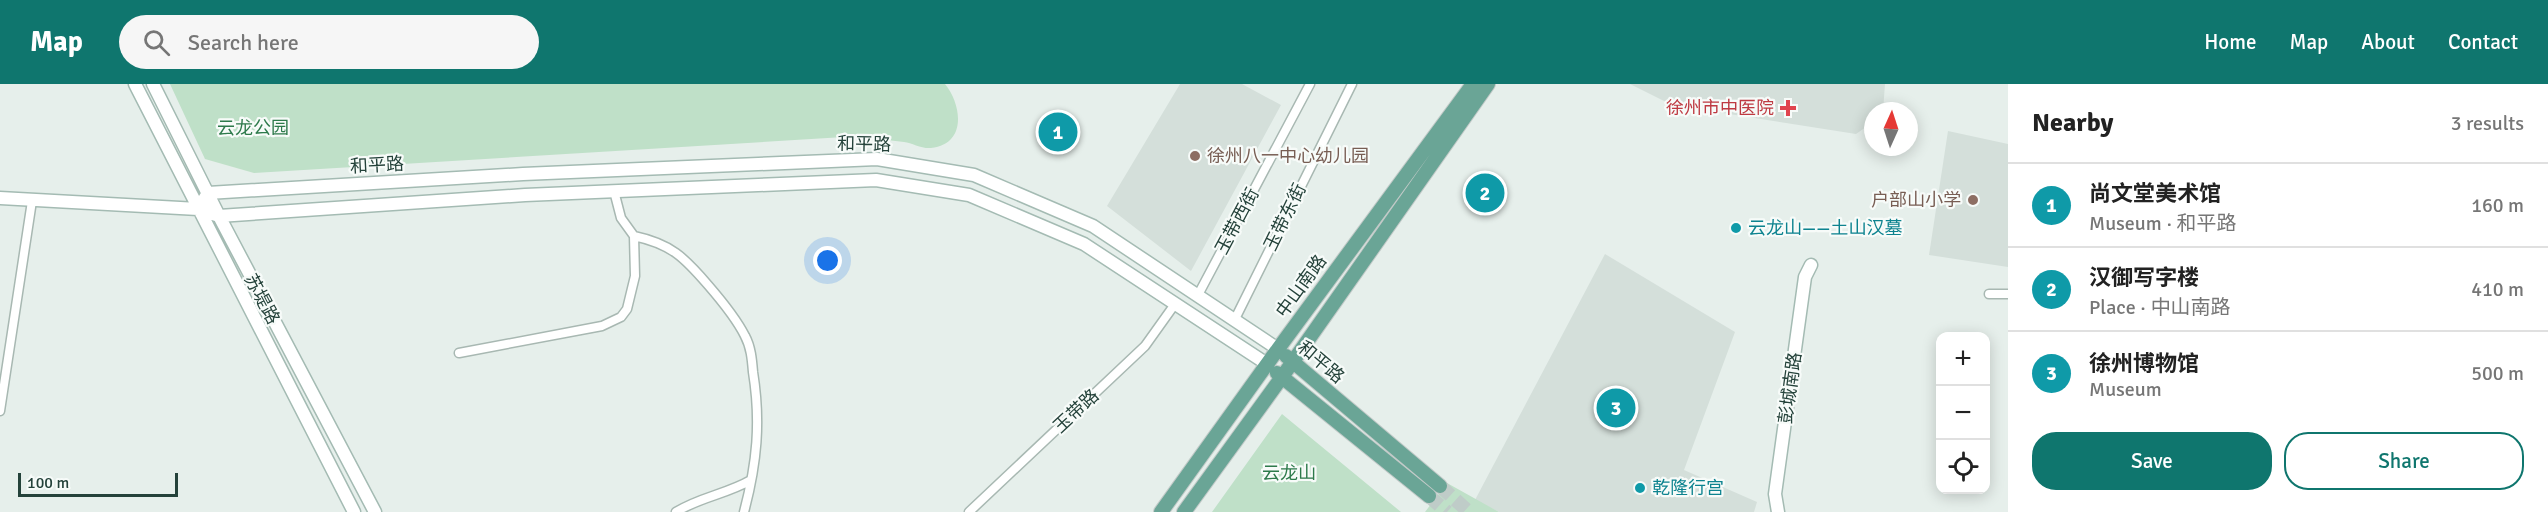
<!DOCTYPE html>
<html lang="en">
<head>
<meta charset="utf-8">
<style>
  body { margin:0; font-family:Signika,"Noto Sans SC",sans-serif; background:#f6f6f6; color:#222 }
  .controls { position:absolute; right:18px; bottom:18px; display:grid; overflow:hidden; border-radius:12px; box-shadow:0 3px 15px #0003 }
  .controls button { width:54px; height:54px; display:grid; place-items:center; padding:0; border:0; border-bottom:2px solid #e0e0e0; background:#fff; color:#222; font:30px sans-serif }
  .compass { position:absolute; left:1864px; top:18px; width:54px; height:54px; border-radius:50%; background:#fff; box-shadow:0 3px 15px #0003; rotate:3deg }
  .scale { position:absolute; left:18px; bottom:15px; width:160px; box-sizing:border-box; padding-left:6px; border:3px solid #24423a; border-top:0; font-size:16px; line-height:21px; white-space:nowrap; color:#24423a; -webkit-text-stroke:4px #f7fbf9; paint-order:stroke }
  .you { position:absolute; left:828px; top:177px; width:21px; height:21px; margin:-15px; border:4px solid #fff; border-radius:50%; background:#1a73e8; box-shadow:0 0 0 9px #1a73e833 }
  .badge { display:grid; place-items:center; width:39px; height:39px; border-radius:50%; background:#0f766e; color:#fff; font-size:20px; font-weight:700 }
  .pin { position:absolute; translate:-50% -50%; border:3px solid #fff; box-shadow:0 2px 6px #0006 }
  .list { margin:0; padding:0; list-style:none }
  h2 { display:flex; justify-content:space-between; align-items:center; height:78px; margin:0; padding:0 24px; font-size:26px }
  h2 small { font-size:20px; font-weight:400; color:#767676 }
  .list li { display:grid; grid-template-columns:39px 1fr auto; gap:18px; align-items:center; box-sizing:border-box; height:84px; padding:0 24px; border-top:2px solid #e0e0e0 }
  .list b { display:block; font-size:22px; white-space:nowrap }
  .list p { margin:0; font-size:20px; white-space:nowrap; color:#767676 }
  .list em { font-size:20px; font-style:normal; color:#767676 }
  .actions { display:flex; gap:12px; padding:18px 24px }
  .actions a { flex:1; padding:14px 0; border:2px solid #0f766e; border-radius:24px; text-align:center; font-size:21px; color:#0f766e }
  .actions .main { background:#0f766e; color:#fff }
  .icon { flex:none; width:33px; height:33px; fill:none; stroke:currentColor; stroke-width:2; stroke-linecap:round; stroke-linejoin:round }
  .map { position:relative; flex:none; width:2008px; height:428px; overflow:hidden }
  header { display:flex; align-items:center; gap:36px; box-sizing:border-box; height:84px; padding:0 30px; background:#0f766e; color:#fff }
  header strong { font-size:28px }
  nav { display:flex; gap:33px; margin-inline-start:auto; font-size:21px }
  .search { width:420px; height:54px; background:#f6f6f6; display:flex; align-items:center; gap:15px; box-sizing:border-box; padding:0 21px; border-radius:33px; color:#767676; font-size:22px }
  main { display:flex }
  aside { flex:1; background:#fff }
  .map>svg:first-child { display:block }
</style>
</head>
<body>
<header>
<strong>Map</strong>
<div class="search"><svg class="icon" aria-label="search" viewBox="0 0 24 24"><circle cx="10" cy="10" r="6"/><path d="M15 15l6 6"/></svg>Search here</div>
<nav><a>Home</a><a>Map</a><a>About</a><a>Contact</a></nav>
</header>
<main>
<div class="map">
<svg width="2008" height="428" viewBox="0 0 2008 428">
  <rect width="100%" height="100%" fill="#e6efeb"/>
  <!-- built -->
  <path fill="#d4dfda" d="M1180 0H1242L1281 21 1191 187 1107 122Z
    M1630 0H1885L1883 27H1873V38L1856 50 1672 21Z
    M1948 47 2008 60V183L1929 171Z
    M1605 170 1735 248 1684 386 1757 418 1754 428H1499L1475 416Z"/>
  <!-- green -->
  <path fill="#bfe0c8" d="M170 0H945C962 21 967 60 931 64 922 65 912 59 904 58 884 55 864 55 844 53L254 89 205 75Z
    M1282 330 1401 428H1212Z
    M1447 399 1499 428H1425Z"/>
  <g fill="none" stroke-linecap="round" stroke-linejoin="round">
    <!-- primary-tunnel -->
    <path stroke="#bfccc8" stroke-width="14" stroke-dasharray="14 7" stroke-linecap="butt" d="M1440 402 1469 428
      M1429 412 1447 428"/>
    <defs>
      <path id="street" d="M634 152C671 160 684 173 708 201 721 216 736 234 745 252 751 263 752 276 753 288 761 338 757 379 744 428
        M1989 210H2008
        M1198 211 1310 0
        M1235 235 1352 0
        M459 269 602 242 621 233 627 225 635 192 634 152 621 134 614 107
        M0 327 32 117
        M676 428C700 413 727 410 751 396
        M969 428 1145 262 1175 220"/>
      <path id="secondary" d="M135 0 354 428
        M153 0 219 132 375 428
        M0 114 198 125 219 132 525 111 876 96 969 111 1084 160 1267 280
        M198 125 208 109 523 90 877 75 974 91 1093 142 1278 265
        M1778 428 1775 410 1805 193 1811 181"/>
      <path id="primary" d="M1286 272 1440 402
        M1277 289 1429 412
        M1161 428 1278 265 1473 0
        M1184 428 1282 293 1488 0"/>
    </defs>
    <!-- street casing -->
    <use href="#street" stroke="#a8b8b2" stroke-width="11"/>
    <!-- secondary casing -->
    <use href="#secondary" stroke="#a4bbb3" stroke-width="15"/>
    <!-- primary casing -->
    <use href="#primary" stroke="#c2cac8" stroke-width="16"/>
    <!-- street -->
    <use href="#street" stroke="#fff" stroke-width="8"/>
    <!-- secondary -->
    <use href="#secondary" stroke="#fff" stroke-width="12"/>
    <!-- primary -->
    <use href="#primary" stroke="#6aa596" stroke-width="14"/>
  </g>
  <!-- markers -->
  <path fill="#e0444e" stroke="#f7fbf9" stroke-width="2" d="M1785 15h6v6h6v6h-6v6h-6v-6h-6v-6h6z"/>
  <g fill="#8d6e63" stroke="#f7fbf9" stroke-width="2">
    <circle cx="1195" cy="72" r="6"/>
    <circle cx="1973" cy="116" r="6"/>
  </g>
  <g fill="#0f9aa8" stroke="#f7fbf9" stroke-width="2">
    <circle cx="1736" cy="144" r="6"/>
    <circle cx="1640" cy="404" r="6"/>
  </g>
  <g text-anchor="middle" stroke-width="4.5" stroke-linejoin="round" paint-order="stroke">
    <!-- health labels -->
    <g font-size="18" fill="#be3a42" stroke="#f7fbf9" text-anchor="end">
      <text x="1774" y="30">徐州市中医院</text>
    </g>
    <!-- park labels -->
    <g font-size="18" fill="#2d7a4b" stroke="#f7fbf9">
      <text x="253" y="50">云龙公园</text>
      <text x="1289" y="395">云龙山</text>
    </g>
    <!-- street labels -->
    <g font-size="18" fill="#24423a" stroke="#f7fbf9">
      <text transform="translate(864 60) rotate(1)" y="6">和平路</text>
      <text transform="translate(377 81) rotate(-3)" y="6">和平路</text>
      <text transform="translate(1285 133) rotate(-64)" y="6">玉带东街</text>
      <text transform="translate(1237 137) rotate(-62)" y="6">玉带西街</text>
      <text transform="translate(1301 202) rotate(-54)" y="6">中山南路</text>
      <text transform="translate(262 215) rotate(62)" y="6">苏堤路</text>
      <text transform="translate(1321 278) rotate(40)" y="6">和平路</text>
      <text transform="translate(1790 304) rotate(-82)" y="6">彭城南路</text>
      <text transform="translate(1076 327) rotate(-43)" y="6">玉带路</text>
    </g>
    <!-- education labels -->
    <g font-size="18" fill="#785e54" stroke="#f7fbf9" text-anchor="start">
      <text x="1207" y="78">徐州八一中心幼儿园</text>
      <text x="1961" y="122" text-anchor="end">户部山小学</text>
    </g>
    <!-- culture labels -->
    <g font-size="18" fill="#0d838f" stroke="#f7fbf9" text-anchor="start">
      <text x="1748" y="150">云龙山——土山汉墓</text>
      <text x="1652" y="410">乾隆行宫</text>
    </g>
  </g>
</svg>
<div class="controls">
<button>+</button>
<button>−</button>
<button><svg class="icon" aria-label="locate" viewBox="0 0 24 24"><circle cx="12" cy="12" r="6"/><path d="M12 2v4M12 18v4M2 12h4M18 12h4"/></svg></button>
</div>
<svg class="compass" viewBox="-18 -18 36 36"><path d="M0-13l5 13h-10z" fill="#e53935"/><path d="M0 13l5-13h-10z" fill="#767676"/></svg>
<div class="scale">100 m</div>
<div class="you"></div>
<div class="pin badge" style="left:1058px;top:48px;background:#0f9aa8">1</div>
<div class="pin badge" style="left:1485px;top:109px;background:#0f9aa8">2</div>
<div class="pin badge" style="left:1616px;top:324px;background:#0f9aa8">3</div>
</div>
<aside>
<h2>Nearby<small>3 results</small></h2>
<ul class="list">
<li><span class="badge" style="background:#0f9aa8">1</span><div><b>尚文堂美术馆</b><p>Museum · 和平路</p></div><em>160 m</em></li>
<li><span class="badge" style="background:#0f9aa8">2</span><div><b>汉御写字楼</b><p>Place · 中山南路</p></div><em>410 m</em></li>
<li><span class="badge" style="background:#0f9aa8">3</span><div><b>徐州博物馆</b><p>Museum</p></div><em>500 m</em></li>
</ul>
<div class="actions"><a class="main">Save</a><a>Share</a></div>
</aside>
</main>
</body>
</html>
